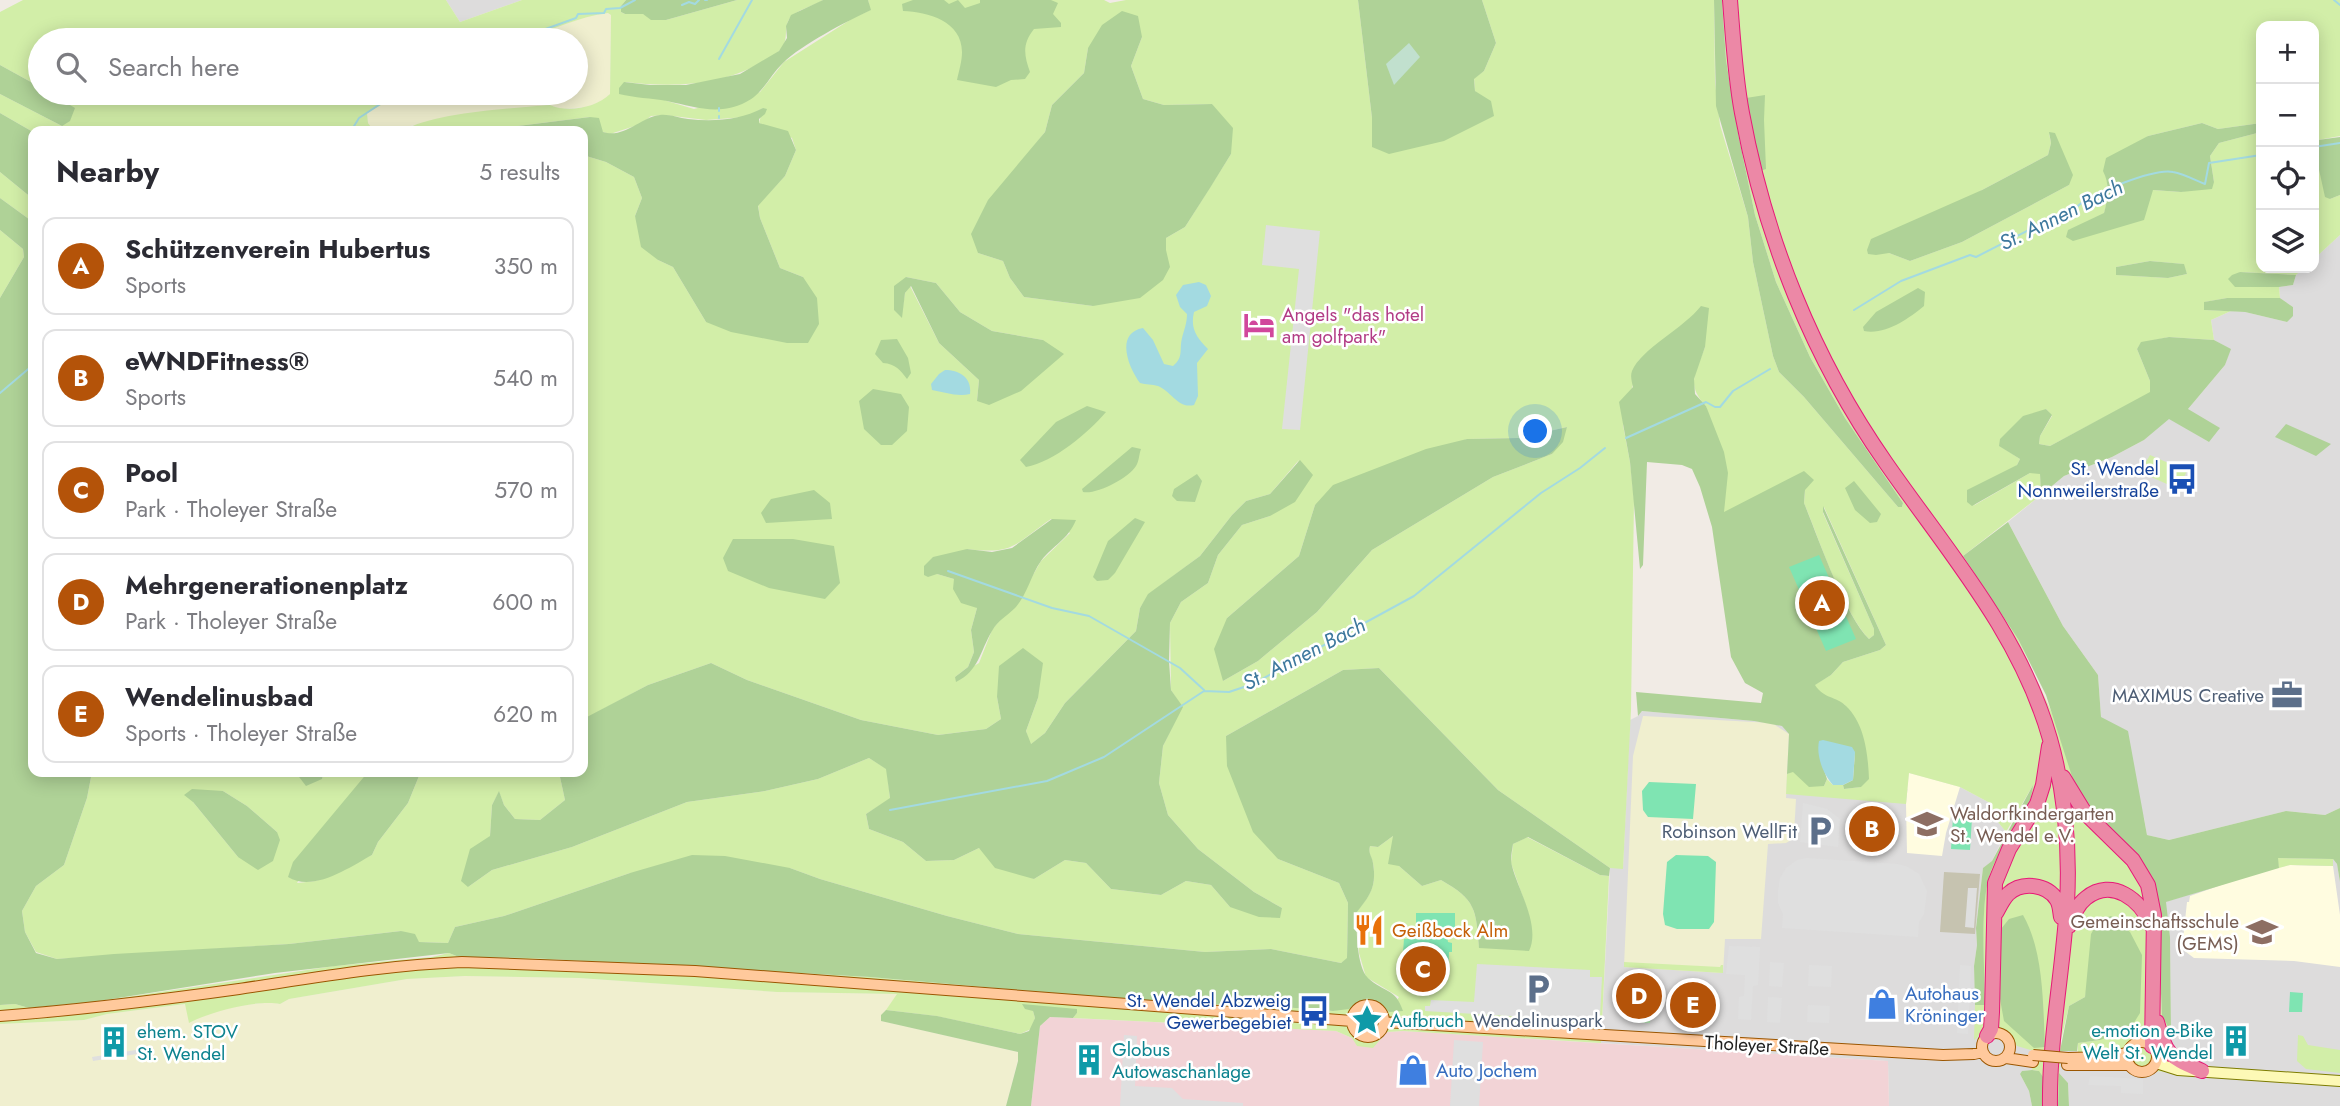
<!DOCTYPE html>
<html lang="en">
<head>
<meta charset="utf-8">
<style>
  body { margin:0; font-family:Jost,sans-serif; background:#f2f2f3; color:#2b2b33 }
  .controls { position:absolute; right:21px; top:21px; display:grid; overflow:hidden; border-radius:14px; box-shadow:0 4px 18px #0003 }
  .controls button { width:63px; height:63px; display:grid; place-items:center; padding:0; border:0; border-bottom:2px solid #e1e1e2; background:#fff; color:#2b2b33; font:35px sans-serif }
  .you { position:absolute; left:1536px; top:432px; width:24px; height:24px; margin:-18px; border:5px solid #fff; border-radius:50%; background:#1a73e8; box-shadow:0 0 0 10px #1a73e833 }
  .badge { display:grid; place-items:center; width:46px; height:46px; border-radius:50%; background:#b45309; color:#fff; font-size:23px; font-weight:700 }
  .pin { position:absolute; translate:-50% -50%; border:4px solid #fff; box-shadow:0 2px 7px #0006 }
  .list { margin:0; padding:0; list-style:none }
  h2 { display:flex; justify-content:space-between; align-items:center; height:91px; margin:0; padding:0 28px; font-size:30px }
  h2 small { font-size:23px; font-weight:400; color:#7c7c81 }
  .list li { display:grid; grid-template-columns:46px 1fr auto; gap:21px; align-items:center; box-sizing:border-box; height:98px; margin:0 14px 14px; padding:0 14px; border:2px solid #e1e1e2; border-radius:14px }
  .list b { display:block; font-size:26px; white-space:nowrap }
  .list p { margin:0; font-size:23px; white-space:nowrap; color:#7c7c81 }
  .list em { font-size:23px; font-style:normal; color:#7c7c81 }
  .icon { flex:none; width:38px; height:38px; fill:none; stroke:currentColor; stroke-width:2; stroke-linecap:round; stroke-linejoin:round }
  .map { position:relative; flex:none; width:2340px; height:1106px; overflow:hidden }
  .search { position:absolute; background:#fff; box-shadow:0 4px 18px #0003; left:28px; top:28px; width:560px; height:77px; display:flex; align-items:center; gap:18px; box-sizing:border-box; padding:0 24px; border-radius:38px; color:#7c7c81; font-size:26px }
  .panel { position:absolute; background:#fff; box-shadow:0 4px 18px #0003; left:28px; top:126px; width:560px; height:651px; border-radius:14px }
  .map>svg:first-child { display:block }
</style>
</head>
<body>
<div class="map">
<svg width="2340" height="1106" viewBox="0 0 2340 1106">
  <rect width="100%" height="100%" fill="#f1ebe5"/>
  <!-- residential -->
  <path fill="#dddcdc" d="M446 0H522L460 22Z
    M2340 235V808L2325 815 2286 811 2169 840 2147 835 2144 818 2101 717 2098 675 2063 626 2008 522 2064 476 2112 457 2144 440 2169 418 2209 442 2188 409 2225 365 2230 349 2214 340 2211 320 2231 311 2245 312 2287 322 2293 307 2280 298 2279 287 2293 285 2296 275 2304 268H2314V259Z
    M1642 711 1754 721 1783 726 1789 734 1786 794 1960 787 1990 803 1994 817 2006 832 1992 861 1983 869 1976 928 1977 945 1974 966 1975 994 1985 1031 1995 1029 2007 1032 2034 1051 2032 1070 2022 1071 2020 1074 2029 1091 2032 1106H1889L1888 1061 1601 1043 1610 868H1623L1630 720 1638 716Z
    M2333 859 2337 864 2340 882V1106H2069L2068 1083 2059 1073 2060 1051H2077V1067L2171 1072 2170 937 2165 902 2279 867Z"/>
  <!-- commercial -->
  <path fill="#f2d3d6" d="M1050 1017 1336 1031 1352 1038 1377 1042 1387 1032 1403 1031 1888 1061 1889 1106H1031L1040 1026Z"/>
  <!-- education -->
  <path fill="#fffce0" d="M1909 773 1960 787 1946 833 1942 856 1907 853 1906 804Z
    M2290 865 2333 866 2340 915V967L2294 961 2194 958 2182 949 2187 902H2189L2190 896 2261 871Z"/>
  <!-- construction -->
  <path fill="#c6c3b0" d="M1944 872 1980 874 1975 934 1940 932Z"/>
  <!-- farmland -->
  <path fill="#f0efcf" d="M609 13 611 15 610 94 604 100 587 107 559 109 550 105 447 117 410 126 403 131H374L368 123 367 113 402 93H576V40H525L556 27 593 15Z
    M1643 716 1772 723 1789 734 1786 798 1796 799 1794 834 1793 839 1786 843 1768 844 1761 939H1725L1723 973 1624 967 1633 756Z
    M465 976 579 978 777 992 898 994 882 1021 1018 1052V1060L1006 1106H0V1024L84 1020 107 1014 186 1004 189 1022 200 1017 230 1007 271 1002 280 1004 289 999 407 979Z"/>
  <!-- grass -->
  <path fill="#d2eea8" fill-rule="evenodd" d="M23 0H446L460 22 522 0H626L621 6V12L625 14H643L666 20 737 0H823C814 6 796 10 790 18 782 29 791 41 778 52 774 56 766 59 760 63 719 87 670 87 624 82L667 101 694 109 760 92 784 62 853 18 870 10 868 0H1104L1110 3 1126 0H1358L1372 118V147L1483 120 1493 116 1475 91 1474 78 1484 71 1496 43 1482 0H1714L1715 82 1720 125 1748 217 1753 262 1773 356 1779 372 1804 397 1898 507H1902L1903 503 1845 418 1810 357 1776 282 1755 215 1739 138 1726 60 1722 0H2340V136L2318 140 2330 199 2340 195V235L2314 259V26H2261V123L2218 129 2202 123 2148 136 2107 178 2108 201 2104 213 2068 230 2153 190 2181 192 2214 182 2210 156 2219 143 2261 132V268H2304L2296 275 2240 272 2235 287H2279L2280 298H2227L2205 302 2204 310 2231 311 2211 320 2214 340 2169 337 2141 343 2137 349 2150 381V393L2050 446 2039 444 2040 436 2052 416 2046 409 2000 446 2020 459 2017 465 1973 506 2030 473H2040L2041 495 1963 556 2018 639 2052 713 2157 903 2162 1016 2171 1032V1072L2077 1068 2078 1043 2100 1040 2088 982 2085 997 2069 1006 2061 1040 2058 1106H2044L2039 1071 2032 1070 2034 1051 2017 1046 2007 1032 1995 1029 1985 1031 1974 1040 1975 1005H1985C1985 968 1979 906 1990 873 2000 842 2028 818 2033 785L2006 832 1994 817 1990 803 1960 787 1909 773 1906 804 1786 794 1787 774 1793 771 1801 778 1824 786 1827 779 1833 785H1843L1844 789 1860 787 1845 705 1820 693 1814 685 1831 675 1843 662 1880 650 1886 645 1824 507 1823 513 1874 629V635L1869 639C1842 610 1820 541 1804 503L1805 490 1724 513 1706 406C1685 384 1696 372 1705 347L1692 318 1639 360 1623 425 1630 462 1634 499 1631 710 1623 869 1610 868 1498 790 1379 668 1343 670 1226 736 1278 859 1339 883 1348 903 1347 959 1341 963 1271 949 1205 952 1018 934 947 916 820 879 790 868 630 873 504 916 455 927 448 943 419 942 401 931 289 944 57 959 36 952 25 932 22 911 36 886 64 865 87 798 92 772H247L248 775C267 780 266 772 282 772 295 771 309 776 322 779L324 772H368L297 883 316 881 372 855 378 842 408 803 419 776 416 772H551L560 777 565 800 540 820 515 819 504 805 499 792 492 805 490 836 468 887 492 870 572 847 687 802 765 791 818 779 869 758 887 769 890 799 866 814 869 829 903 842 926 861 954 860 979 848 1034 879 1065 860 1086 863 1111 889 1161 895 1186 881 1211 885 1230 907 1282 908 1254 892 1198 849 1168 815 1159 783 1163 746 1182 707 1171 690 1170 623 1181 602 1208 583 1218 555 1242 525 1270 516 1299 460 1270 494 1246 501 1232 515 1200 556 1149 594 1140 608 1136 631 1065 703 1045 733 1030 745 1026 731 1038 698 997 697 1001 719 986 729 938 735 861 720 747 680 711 663 648 685 583 720V155L606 162 634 177 642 198 635 216 658 260 673 267 706 322 803 277 780 268 760 218 758 205 785 176 796 150 792 138 759 123 763 108 746 117 706 120 664 115 651 116 641 124 610 134 603 132 590 117 518 126 499 131H403C430 113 515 108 550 105 567 113 596 108 610 94L611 15 608 13C579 17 552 29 525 40H40V87L0 65V12ZM1142 37 1131 66 1143 99 1164 105 1212 104 1231 154 1185 227 1166 238V250L1093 306 1024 297 1010 278 1003 261 978 253 1024 159 1045 132 1052 105 1084 73 1088 48ZM2049 133 2069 185 1962 242 1910 261 1889 253 1982 190 2048 155 2051 143ZM2150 261 2183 264 2187 274 2168 278 2117 275 2116 267ZM906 277 936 283 960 312 992 331 1043 340 977 401 979 380 939 343 910 286 905 293 901 318ZM1567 427 1552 454 1493 477 1372 550 1317 612 1258 661 1223 681 1227 618 1299 556 1315 505 1467 439 1518 438ZM1051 519 1070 533 1041 561 1014 608 1003 616 992 630 979 663 955 677 968 667 974 652 971 630 977 608 954 579 937 574 967 549C1014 555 1015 544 1051 519ZM223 791 247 806 277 832 238 857 193 802Z
    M50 93H402L367 113 368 123 374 131 33 132 0 113V94L62 126 64 100Z
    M0 172 33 199V222L0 198Z
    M0 230 23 249 24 257 0 298Z
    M2150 455 2187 471 2178 489 2140 472Z
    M1393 836 1399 866 1422 886 1441 880C1476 900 1476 909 1479 947L1529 915 1511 863 1513 844 1527 837 1600 875 1609 876 1601 1043 1403 1031 1387 1032 1373 1048 1357 1046 1352 1038 1336 1031 1073 1018 1077 1013 1033 1011 1035 1018 1031 1029 1020 1034 936 1016 886 1010 897 994 777 992 579 978 465 976 407 979 289 999 280 1004C258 999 209 1012 189 1023L185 1004 107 1014 84 1020 0 1024V1005L15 1004 29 1008 93 1002 334 966 432 957 449 953 459 957 530 958 870 977 1156 1002 1269 1006 1333 1011 1364 1001 1378 1003 1389 1012 1399 997 1366 977 1359 953 1356 912C1370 896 1377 886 1373 863 1371 856 1368 854 1370 846L1378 847Z
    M2277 858 2333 859V866L2290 865 2279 868Z
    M1624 962 1720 967 1721 965H1723V973L1624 967Z
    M2298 1035 2303 1036 2308 1045 2340 1050V1073L2306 1069 2297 1061Z"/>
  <!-- forest -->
  <path fill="#afd297" d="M626 0H737L666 20H651L643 14H625L621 12V6Z
    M823 0H868L871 10C847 21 801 45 783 63 770 75 763 94 746 102 719 116 695 107 667 101 651 98 635 98 619 94V88L624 82 650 85H686L740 74 779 51 787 38 786 26 791 15Z
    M913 0H944L949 4 958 0 965 8 980 3V0H1051L1058 3 1053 14 1061 23V27L1034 29C1022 44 1024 55 1030 72L1025 79 1011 80 996 87 957 80C959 71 962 61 962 52 962 21 928 12 903 11L902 4Z
    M1358 0H1482L1496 43 1484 71 1474 79 1475 91 1491 101 1494 116 1444 141 1389 154 1372 147V118Z
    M1714 0H1722L1726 60 1739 138 1755 215 1776 282 1810 357 1845 418 1903 503 1902 507H1898L1804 397 1779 372 1773 356 1753 262 1748 217 1716 106Z
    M1122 11 1138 16 1142 37 1131 66 1143 99 1164 105 1212 104 1233 128 1231 154 1210 188 1185 227 1166 238V250L1170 267 1163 280 1140 298 1093 306 1024 297 1010 278 1003 261 978 253 971 234 988 200 1045 132 1052 105 1084 73 1088 48 1102 25Z
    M0 65 40 87V93H50L75 108 70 121 62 126 0 94Z
    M1765 95 1764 120 1766 169 1760 171 1746 98Z
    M763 108 767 109 765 114 759 119V123L788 131 796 150 785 176 758 206 760 218 780 268 803 277 817 298 819 324 808 343H787L731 332 706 322 673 267 658 260 641 247 635 216 642 198 634 177 606 162 583 155V131H499L518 126 590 117 599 118 603 132C624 139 641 117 660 115 669 114 679 118 688 119 714 122 740 120 763 108Z
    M0 113 33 132V199L0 172Z
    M2202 123 2218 129 2261 123V132L2219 143 2210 156 2214 182 2212 189 2181 192 2153 190 2144 220 2073 241 2066 237 2068 230 2104 213C2108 199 2110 184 2103 171L2106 158 2148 136Z
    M2049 132 2055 133 2073 175 2069 185 1962 242 1910 261 1889 253 1876 255 1868 254 1867 250 1871 239 1982 190 2048 155 2051 143Z
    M2340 137V195L2330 199 2325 197 2316 156 2318 140Z
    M0 198 33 222V772H92L87 798 64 865 36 886 22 911 25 932 36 953 57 959 114 954 289 944 401 931 415 934 419 942 448 943 455 927 504 916 630 873 692 855 725 856 790 868 820 879 947 916 1018 934 1205 952 1271 949 1341 963 1347 958 1348 903 1339 883 1278 859 1253 832 1227 766 1226 736 1343 670 1379 668 1498 790 1610 868 1609 876 1600 875 1528 837 1513 844C1512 851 1510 859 1512 866 1518 890 1541 926 1529 951L1479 948C1476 909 1476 900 1441 880L1422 886 1399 866 1388 864 1393 836 1378 847 1370 846C1368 854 1372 856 1373 863 1377 887 1370 896 1356 913 1357 929 1356 966 1368 978 1384 993 1395 987 1403 1011L1389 1012 1378 1003 1364 1001 1355 1004 1349 1009 1333 1011 1269 1006 1156 1002 870 977 530 958 459 957 449 953 275 973 93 1002 29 1008 15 1004 0 1005V298L24 257 23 249 0 230Z
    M2150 261 2184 264 2187 274 2168 278 2116 275V267Z
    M2240 272 2296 275 2293 285 2279 287H2235L2228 279 2232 275Z
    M906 277 936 283 960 312 992 331 1043 340 1064 354 1021 391 989 405 977 401 979 380 939 343 911 286 905 293 902 318 894 310V286Z
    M1918 288 1925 292 1924 306C1908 319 1886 335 1864 331L1863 327 1876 312Z
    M2227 298H2280L2293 307V316L2287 322 2245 312 2204 310V302Z
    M1701 306 1709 308 1705 347 1694 379 1695 394 1706 406 1724 452 1728 473 1724 512 1804 471 1814 480 1805 490 1804 503C1818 537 1845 616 1869 639L1874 635V629L1823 512V506L1886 645 1880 650 1843 662 1831 675 1815 685C1824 699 1836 696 1846 706 1865 724 1868 755 1869 779L1861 787 1844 789 1843 785 1853 780 1855 752 1824 770 1827 779 1824 786 1809 787 1793 772 1787 774 1789 734 1782 726 1754 721 1642 711 1638 716 1636 692 1761 703 1763 693 1745 683 1731 657 1712 527 1700 487 1692 469 1682 465 1647 462 1643 565 1640 569 1630 462 1619 402 1633 387C1632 382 1630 376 1632 371 1641 349 1684 328 1701 306Z
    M2169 337 2214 340 2231 349 2225 365 2188 409 2220 428 2209 442 2169 419 2144 440 2112 457 2064 476 2041 495 2040 474 2030 473 1972 506 1967 502V490L2017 465 2020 459 1999 446 2000 439 2023 416 2046 409 2052 415 2040 436 2039 444 2050 446 2150 392V381L2137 349 2141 342Z
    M897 339 908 358 911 373 907 379C900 370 896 364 883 363L875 354 881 340Z
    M873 389 901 394 909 407 907 431 892 445H881L864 429 859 401Z
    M1087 406 1106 412C1088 433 1054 462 1026 467L1020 460 1056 422Z
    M2286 424 2331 444 2316 456 2275 437Z
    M1567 427 1563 442 1552 454 1493 477 1372 550 1317 612 1258 661 1223 681 1214 649 1227 618 1299 556 1315 505 1333 485 1426 449 1467 439 1518 438Z
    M1132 447 1141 449C1139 454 1139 462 1136 466 1129 478 1096 495 1083 492L1082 489Z
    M1300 460 1313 475 1295 502 1270 516 1242 525 1218 555 1208 583 1181 602 1170 623 1169 661 1171 690 1183 707 1163 746 1159 783 1168 815 1198 849 1254 892 1282 908 1280 918 1259 917 1230 907 1211 885 1186 881 1161 895 1111 889 1086 863 1065 860 1034 879 995 868 979 848 954 860 926 861 903 842 869 829 866 814 890 798 886 769 869 758 818 779 765 791 687 802 572 847 492 870 468 887 461 881 470 849 490 836 492 805 499 791 504 805 515 819 540 820 565 800 560 777 551 772H583V720L585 718 648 685 711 663 747 680 861 720 938 735 986 729 1001 719 997 697 999 666 1023 648 1043 663 1038 698 1026 731 1031 744 1045 733 1065 703 1136 631 1140 608 1148 594 1200 556 1232 515 1246 501 1270 494Z
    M1197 474 1202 481 1195 502 1177 501 1172 496 1174 489Z
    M1854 481 1881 514 1877 522 1870 523 1855 510 1845 488Z
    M814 490 830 503 832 519 766 523 761 513 771 499Z
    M1135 518 1145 522 1115 573 1108 580 1097 581 1093 577 1108 541Z
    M1052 519 1076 520C1068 540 1053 545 1041 561 1031 575 1027 595 1015 608 1007 616 998 620 992 631 980 651 979 671 956 682L955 677 968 667 974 652 971 630 977 608 961 603 953 589 954 579 937 574 928 577 924 575V566L933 557 967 549 992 552 1012 548Z
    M2008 522 2063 626 2098 675 2101 717 2128 731 2147 835 2169 840 2286 811 2325 815 2340 808V882L2337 864 2333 859 2278 858 2279 868 2166 902 2170 937 2171 1032 2162 1016 2157 903 2076 789 2046 695 2018 639 1963 556Z
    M733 539H793L834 546 840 583 825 599 769 588 728 571 723 558Z
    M288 772H324L322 779 306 786 296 773Z
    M368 772H416L419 776 408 803 378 842 372 855C350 867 313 893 288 877L293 862Z
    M2033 785C2031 816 2002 842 1991 871 1979 902 1985 970 1985 1005H1975L1974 966 1977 945 1976 928 1983 868 1992 861Z
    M192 789 223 791 247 806 277 832 280 840 273 861 258 870 238 857 193 802 184 795Z
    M2023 915C2044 951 2043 1006 2045 1047L2034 1048 2004 1021 2000 999 2001 929 2009 919Z
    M2111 916 2130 932 2142 955 2140 1013 2130 1029 2100 1040 2078 1043 2077 1051H2060L2069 1006 2085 997 2091 934 2099 920Z
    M1022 1004 1077 1009V1013L1073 1018 1050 1017 1040 1026 1031 1106H1006L1018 1061V1052L881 1021V1015L886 1010 937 1016 1020 1034 1029 1031 1035 1018 1033 1011 1025 1009Z
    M2032 1070 2039 1071 2043 1077 2044 1106H2032L2029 1091 2020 1074 2022 1071Z
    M2059 1073 2068 1083 2069 1106H2058Z"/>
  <!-- wetland -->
  <path fill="#c1e0ce" d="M1409 43 1420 57 1394 85 1386 64Z"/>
  <!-- park -->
  <path fill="#c2fdc0" d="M1635 976 1653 977 1650 1023 1633 1022 1626 1017 1627 980Z"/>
  <!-- pitch -->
  <path fill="#7fe4b2" d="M1819 555 1856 639 1826 651 1789 567Z
    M1649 782 1696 784 1693 819 1648 817 1643 810 1642 791Z
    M1953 817 1972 818 1970 850 1951 849Z
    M1676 855 1708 856 1716 862 1714 922 1709 929H1677L1665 925 1663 914 1667 862Z
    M1416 913H1455V933L1416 932Z
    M1441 935 1447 936 1448 942 1452 943V952H1449L1448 977 1441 982 1437 980 1435 973 1427 974 1424 978H1414L1410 964 1403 952 1404 939 1441 938Z
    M2290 992 2303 993 2302 1012H2289Z"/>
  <!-- parking -->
  <path fill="#dfdfdf" d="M1266 225 1320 231 1300 430 1282 429 1299 269 1262 265Z
    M1803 803 1827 809 1840 819 1838 847 1800 842Z
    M1807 858 1898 864 1908 867 1919 874 1927 891 1924 914 1919 922 1918 937 1782 928 1783 914 1778 903V891L1780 878 1786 868 1797 860Z
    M1968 888H1977L1974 928 1965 927Z
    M1729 946 1760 947 1758 985 1753 986 1751 1020 1738 1019 1739 997 1744 996 1745 975 1726 974Z
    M1770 962 1784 963 1782 987 1769 986Z
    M1477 964 1590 970V977H1602L1600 1017H1595V1021L1425 1011V1006H1430L1431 1000 1474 1002Z
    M1809 965 1832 966 1831 987 1808 986Z
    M1960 965 1971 966 1968 1034 1957 1033Z
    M1768 997 1782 998 1780 1023 1767 1022Z
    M1808 1005 1830 1006 1829 1023 1807 1022Z
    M1124 1035 1137 1036 1135 1086 1172 1088 1183 1099 1243 1103V1106H1120Z
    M1454 1040 1483 1042 1479 1106H1450Z
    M142 1049 143 1053 93 1061 92 1057Z
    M2090 1076 2143 1079V1094L2121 1093V1086L2088 1085Z"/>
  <!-- water -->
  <path fill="#a3dae1" d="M1199 282 1206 285 1211 296 1207 306 1194 312C1190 329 1197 338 1208 349L1197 363 1198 396 1194 405C1178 409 1171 391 1158 386 1152 384 1146 385 1140 383 1128 367 1115 333 1143 328L1153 340 1164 364 1173 366C1184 357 1179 350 1182 338 1184 330 1187 323 1187 314L1180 307 1176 295 1183 285Z
    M945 370C960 370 972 378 970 394 957 397 944 392 932 390L931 384 939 374Z
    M1823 740 1852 747 1855 752 1853 780 1843 785H1833C1823 774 1816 756 1819 741Z"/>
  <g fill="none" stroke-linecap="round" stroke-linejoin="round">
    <!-- stream -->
    <path stroke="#a3dae1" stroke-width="2" d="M705 0H707
      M2334 0 2340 5
      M682 5 689 2 695 4 699 0
      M515 40 576 18 578 14 604 13 606 9 620 8 635 0
      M719 59 752 0
      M719 108V111
      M719 116V118
      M351 131 359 118 397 93
      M2314 147 2340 143
      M1854 310 1901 281 1970 255 1976 257 2070 209 2076 208C2088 194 2155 168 2173 172 2184 174 2195 180 2205 184L2209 163 2261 155
      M0 393 33 365
      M1626 438 1706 402 1715 407H1720L1733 391 1770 369
      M948 571 1052 608 1089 616 1180 668 1204 690
      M890 810 1047 781 1104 757 1204 691 1229 692 1253 684 1414 596 1541 493 1580 468 1605 448"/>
    <defs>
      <path id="secondary" d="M2156 1063 2178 1070 2340 1081"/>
      <path id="primary" d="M1352 1021a16 16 0 1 1 32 0a16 16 0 1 1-32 0Z
        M0 1016C80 1010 160 1000 239 989 313 978 387 965 462 962L695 971 1352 1021
        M1384 1022 1943 1055 1974 1054 1983 1052
        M1982 1047a14 14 0 1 1 28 0a14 14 0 1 1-28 0Z
        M2127 1057a15 15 0 1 1 30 0a15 15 0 1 1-30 0Z
        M2006 1058 2033 1062
        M2068 1058 2107 1057 2127 1053
        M2067 1065H2129"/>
      <path id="highway" d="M1730 0C1733 38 1735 76 1742 113 1765 238 1813 359 1886 463 1947 551 2020 633 2050 739 2065 792 2070 849 2067 904 2063 972 2049 1038 2050 1106
        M2063 777 2085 813 2133 860 2148 885 2154 915 2152 1046
        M1996 913C2000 906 2003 899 2008 894 2022 881 2047 884 2057 900 2060 905 2060 911 2061 917
        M2069 926C2073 916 2077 905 2086 898 2112 877 2141 900 2151 925
        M2157 1022C2166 1057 2171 1057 2202 1071
        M1987 1036 1991 1029 1992 1012 1995 883 2009 849 2037 804 2043 785 2049 746"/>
    </defs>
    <!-- secondary casing -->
    <use href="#secondary" stroke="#7d7c00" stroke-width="12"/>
    <!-- primary casing -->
    <use href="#primary" stroke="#9b5600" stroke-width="12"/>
    <!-- highway casing -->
    <use href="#highway" stroke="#e61b77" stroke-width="16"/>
    <!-- secondary -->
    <use href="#secondary" stroke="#fdf9b6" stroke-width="10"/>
    <!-- primary -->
    <use href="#primary" stroke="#ffc99c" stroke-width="10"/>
    <!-- highway -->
    <use href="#highway" stroke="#ec88a6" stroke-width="14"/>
    <defs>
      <path id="primary-bridge" d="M2033 1055 2068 1058"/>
    </defs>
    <!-- primary-bridge casing -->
    <use href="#primary-bridge" stroke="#9b5600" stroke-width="12" stroke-linecap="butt"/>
    <!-- primary-bridge -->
    <use href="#primary-bridge" stroke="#ffc99c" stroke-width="10"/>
  </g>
  <!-- icons -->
  <defs>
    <symbol id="hotel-bare" viewBox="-9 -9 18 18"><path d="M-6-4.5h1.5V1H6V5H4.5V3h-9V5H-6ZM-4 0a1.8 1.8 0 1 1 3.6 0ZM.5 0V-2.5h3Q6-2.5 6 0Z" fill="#d1479c" stroke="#fff" stroke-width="2.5" paint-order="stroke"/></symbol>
    <symbol id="bus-bare" viewBox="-9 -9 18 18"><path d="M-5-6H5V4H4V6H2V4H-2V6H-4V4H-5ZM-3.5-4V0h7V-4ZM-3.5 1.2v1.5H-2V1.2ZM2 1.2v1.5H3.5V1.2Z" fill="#1a4fb4" stroke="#fff" stroke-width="2.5" paint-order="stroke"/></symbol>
    <symbol id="office-bare" viewBox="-9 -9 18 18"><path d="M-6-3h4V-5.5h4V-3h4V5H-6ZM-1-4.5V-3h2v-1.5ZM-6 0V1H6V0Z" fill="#5c6f8a" stroke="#fff" stroke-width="2.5" paint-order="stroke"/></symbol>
    <symbol id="school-bare" viewBox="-9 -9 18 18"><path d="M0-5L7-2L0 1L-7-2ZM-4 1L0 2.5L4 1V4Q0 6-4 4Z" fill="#8d6e63" stroke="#fff" stroke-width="2.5" paint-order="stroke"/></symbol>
    <symbol id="parking-bare" viewBox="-9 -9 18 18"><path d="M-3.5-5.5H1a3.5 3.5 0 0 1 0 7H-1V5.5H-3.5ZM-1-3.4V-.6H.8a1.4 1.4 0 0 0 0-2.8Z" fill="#5c6f8a" stroke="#fff" stroke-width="2.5" paint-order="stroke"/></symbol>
    <symbol id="restaurant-bare" viewBox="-9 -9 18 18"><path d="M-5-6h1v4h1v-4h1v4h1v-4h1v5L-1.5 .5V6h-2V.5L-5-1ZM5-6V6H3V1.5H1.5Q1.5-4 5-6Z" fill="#e8710a" stroke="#fff" stroke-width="2.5" paint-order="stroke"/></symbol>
    <symbol id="shop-bare" viewBox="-9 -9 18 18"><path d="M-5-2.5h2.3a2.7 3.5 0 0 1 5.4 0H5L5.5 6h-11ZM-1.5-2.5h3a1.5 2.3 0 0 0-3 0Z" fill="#3f7fe0" stroke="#fff" stroke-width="2.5" paint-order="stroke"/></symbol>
    <symbol id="sight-bare" viewBox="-9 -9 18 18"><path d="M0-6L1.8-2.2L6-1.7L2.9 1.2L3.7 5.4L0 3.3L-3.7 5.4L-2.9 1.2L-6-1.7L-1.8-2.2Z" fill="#0f9aa8" stroke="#fff" stroke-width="2.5" paint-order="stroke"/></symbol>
    <symbol id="building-bare" viewBox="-9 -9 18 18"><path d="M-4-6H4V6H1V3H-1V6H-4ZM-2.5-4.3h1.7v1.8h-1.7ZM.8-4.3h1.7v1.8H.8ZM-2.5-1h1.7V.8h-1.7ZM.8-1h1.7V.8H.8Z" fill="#0f9aa8" stroke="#fff" stroke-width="2.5" paint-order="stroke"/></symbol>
  </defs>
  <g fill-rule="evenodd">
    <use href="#hotel-bare" x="1237" y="303" width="44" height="44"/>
    <use href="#bus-bare" x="2160" y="457" width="44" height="44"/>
    <use href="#office-bare" x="2265" y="673" width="44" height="44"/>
    <use href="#school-bare" x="1905" y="802" width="44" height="44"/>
    <use href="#parking-bare" x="1798" y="809" width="44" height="44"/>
    <use href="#restaurant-bare" x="1347" y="908" width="44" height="44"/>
    <use href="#school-bare" x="2240" y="910" width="44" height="44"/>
    <use href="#parking-bare" x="1516" y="967" width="44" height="44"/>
    <use href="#shop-bare" x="1860" y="982" width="44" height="44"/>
    <use href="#bus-bare" x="1292" y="989" width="44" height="44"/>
    <use href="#sight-bare" x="1345" y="998" width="44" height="44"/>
    <use href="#building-bare" x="2214" y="1019" width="44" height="44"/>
    <use href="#building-bare" x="92" y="1020" width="44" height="44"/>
    <use href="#building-bare" x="1067" y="1038" width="44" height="44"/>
    <use href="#shop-bare" x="1391" y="1048" width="44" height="44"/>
  </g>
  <g text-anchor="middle" stroke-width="5" stroke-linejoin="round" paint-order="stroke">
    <!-- hotel labels -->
    <g font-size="19" fill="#b23c85" stroke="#fff" text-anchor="start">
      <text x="1282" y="321">Angels "das hotel<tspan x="1282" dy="22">am golfpark"</tspan></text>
    </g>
    <!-- transit labels -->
    <g font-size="19" fill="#164399" stroke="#fff" text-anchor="end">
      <text x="2159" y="475">St. Wendel<tspan x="2159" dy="22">Nonnweilerstraße</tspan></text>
      <text x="1291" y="1007">St. Wendel Abzweig<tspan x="1291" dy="22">Gewerbegebiet</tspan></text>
    </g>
    <!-- service labels -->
    <g font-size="19" fill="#4e5e75" stroke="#fff" text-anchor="end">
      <text x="2264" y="702">MAXIMUS Creative</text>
      <text x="1797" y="838">Robinson WellFit</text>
      <text x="1538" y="1027" text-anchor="middle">Wendelinuspark</text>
    </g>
    <!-- education labels -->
    <g font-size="19" fill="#785e54" stroke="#fff" text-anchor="start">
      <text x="1950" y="820">Waldorfkindergarten<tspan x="1950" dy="22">St. Wendel e.V.</tspan></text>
      <text x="2239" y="928" text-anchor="end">Gemeinschaftsschule<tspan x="2239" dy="22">(GEMS)</tspan></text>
    </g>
    <!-- food labels -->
    <g font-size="19" fill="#c56008" stroke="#fff" text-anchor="start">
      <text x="1392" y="937">Geißbock Alm</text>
    </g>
    <!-- shop labels -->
    <g font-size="19" fill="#366cbe" stroke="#fff" text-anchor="start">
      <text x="1905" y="1000">Autohaus<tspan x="1905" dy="22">Kröninger</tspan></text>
      <text x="1436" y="1077">Auto Jochem</text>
    </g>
    <!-- culture labels -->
    <g font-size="19" fill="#0d838f" stroke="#fff" text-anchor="start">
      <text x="1390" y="1027">Aufbruch</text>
      <text x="2213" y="1037" text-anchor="end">e-motion e-Bike<tspan x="2213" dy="22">Welt St. Wendel</tspan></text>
      <text x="137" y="1038">ehem. STOV<tspan x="137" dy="22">St. Wendel</tspan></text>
      <text x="1112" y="1056">Globus<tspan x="1112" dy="22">Autowaschanlage</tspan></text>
    </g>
    <!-- street labels -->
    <g font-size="19" fill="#1f1f1f" stroke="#fff">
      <text transform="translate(1767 1045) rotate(3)" y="7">Tholeyer Straße</text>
    </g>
    <!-- water labels -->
    <g font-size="21" font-style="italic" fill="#3d789d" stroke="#fff">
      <text transform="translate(2061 215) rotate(-26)" y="7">St. Annen Bach</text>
      <text transform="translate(1304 654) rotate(-27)" y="7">St. Annen Bach</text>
    </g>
  </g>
</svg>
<div class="controls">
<button>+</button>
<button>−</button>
<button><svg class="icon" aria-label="locate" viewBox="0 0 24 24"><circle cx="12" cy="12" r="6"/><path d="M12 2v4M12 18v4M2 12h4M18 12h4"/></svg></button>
<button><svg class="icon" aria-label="layers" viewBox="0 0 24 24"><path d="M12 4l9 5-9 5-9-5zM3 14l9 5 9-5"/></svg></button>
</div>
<div class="you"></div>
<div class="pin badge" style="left:1822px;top:603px">A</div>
<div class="pin badge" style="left:1872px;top:829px">B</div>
<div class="pin badge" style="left:1423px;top:969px">C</div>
<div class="pin badge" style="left:1639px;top:996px">D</div>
<div class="pin badge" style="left:1693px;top:1005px">E</div>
<div class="search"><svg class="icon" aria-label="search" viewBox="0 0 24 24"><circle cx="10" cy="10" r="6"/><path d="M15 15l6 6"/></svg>Search here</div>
<section class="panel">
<h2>Nearby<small>5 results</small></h2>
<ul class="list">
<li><span class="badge">A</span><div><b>Schützenverein Hubertus</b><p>Sports</p></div><em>350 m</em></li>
<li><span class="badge">B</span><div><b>eWNDFitness®</b><p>Sports</p></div><em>540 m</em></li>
<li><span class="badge">C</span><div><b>Pool</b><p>Park · Tholeyer Straße</p></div><em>570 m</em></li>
<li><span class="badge">D</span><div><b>Mehrgenerationenplatz</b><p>Park · Tholeyer Straße</p></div><em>600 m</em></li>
<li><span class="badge">E</span><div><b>Wendelinusbad</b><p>Sports · Tholeyer Straße</p></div><em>620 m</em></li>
</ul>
</section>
</div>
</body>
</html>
